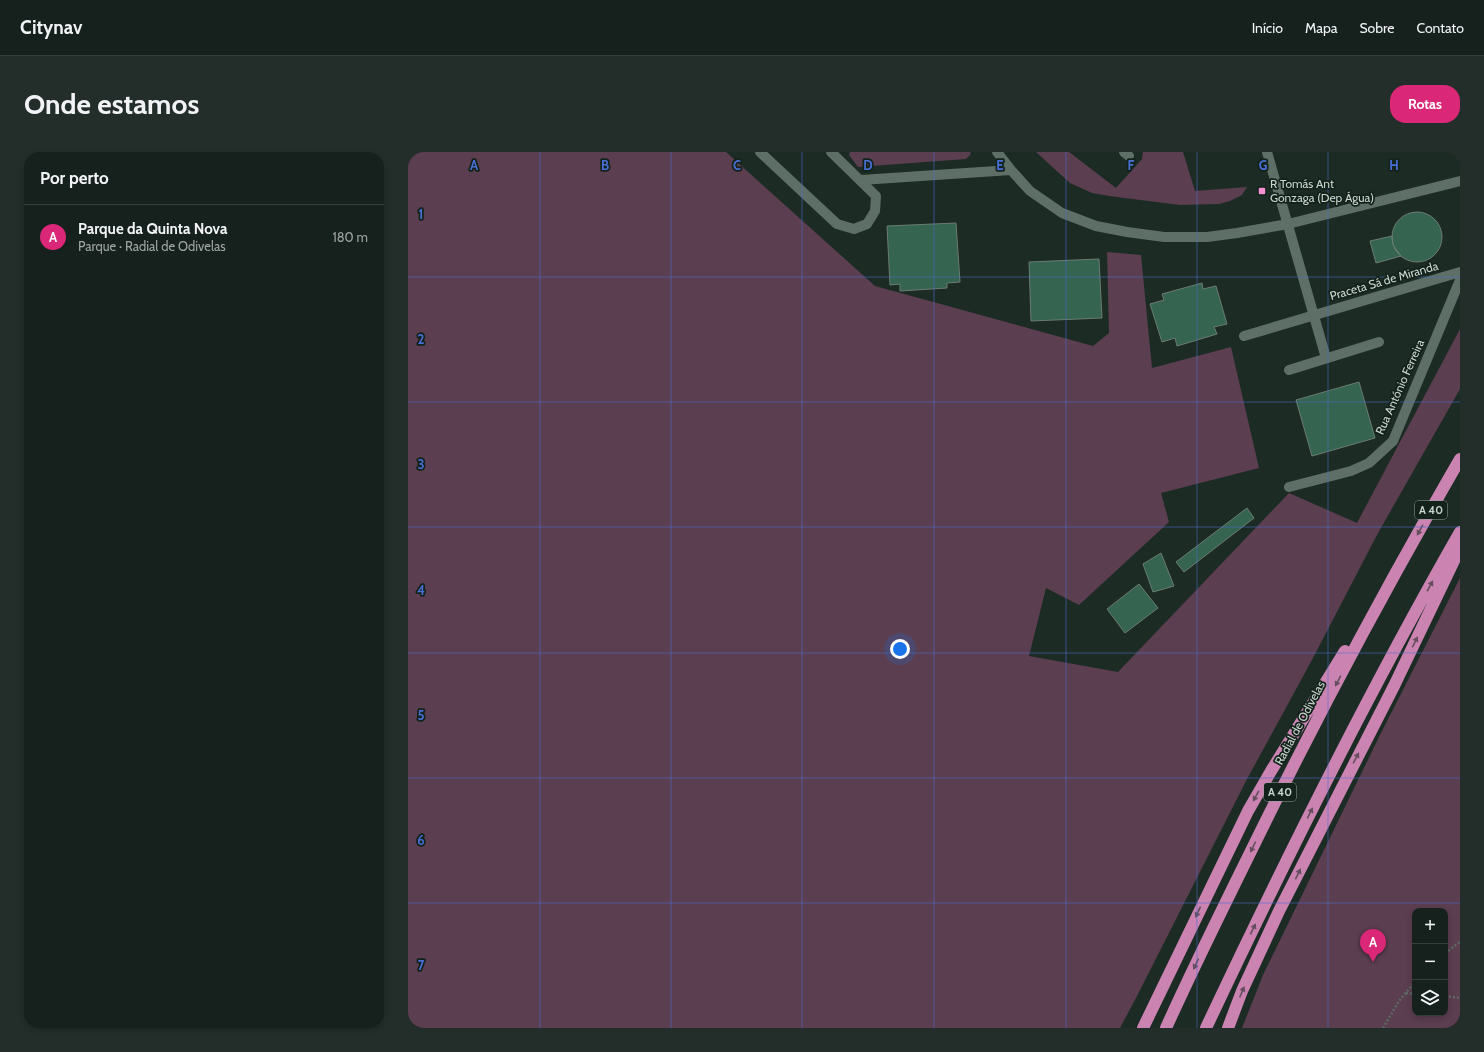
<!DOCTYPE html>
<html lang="pt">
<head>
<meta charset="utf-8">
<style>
  body { margin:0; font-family:Cabin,sans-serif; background:#232d29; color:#f1f3f6 }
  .controls { position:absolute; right:12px; bottom:12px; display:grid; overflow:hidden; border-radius:8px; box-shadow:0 2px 6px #0003 }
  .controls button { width:36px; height:36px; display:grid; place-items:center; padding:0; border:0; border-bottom:1px solid #353e3b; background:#16201c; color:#f1f3f6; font:20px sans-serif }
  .you { position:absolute; left:492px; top:497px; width:14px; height:14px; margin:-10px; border:3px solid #fff; border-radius:50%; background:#1a73e8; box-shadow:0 0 0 6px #1a73e833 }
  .badge { display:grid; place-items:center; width:26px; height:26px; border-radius:50%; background:#db2777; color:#fff; font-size:13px; font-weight:700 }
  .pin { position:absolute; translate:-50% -33px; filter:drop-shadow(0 1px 2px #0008) }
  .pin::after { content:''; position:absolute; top:21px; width:14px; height:12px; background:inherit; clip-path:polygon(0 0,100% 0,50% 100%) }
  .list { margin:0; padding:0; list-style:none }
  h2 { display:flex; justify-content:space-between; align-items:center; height:52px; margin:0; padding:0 16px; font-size:17px }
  h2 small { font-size:13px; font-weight:400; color:#9ea3a3 }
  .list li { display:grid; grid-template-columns:26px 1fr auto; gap:12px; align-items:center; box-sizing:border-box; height:64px; padding:0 16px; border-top:1px solid #353e3b }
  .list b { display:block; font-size:15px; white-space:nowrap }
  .list p { margin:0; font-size:13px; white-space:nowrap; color:#9ea3a3 }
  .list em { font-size:13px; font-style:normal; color:#9ea3a3 }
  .icon { flex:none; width:22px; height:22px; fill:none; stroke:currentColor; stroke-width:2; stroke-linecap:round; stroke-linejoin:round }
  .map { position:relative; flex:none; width:1052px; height:876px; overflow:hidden; border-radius:16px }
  header { display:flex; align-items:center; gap:24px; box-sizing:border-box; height:56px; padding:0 20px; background:#16201c; border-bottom:1px solid #353e3b }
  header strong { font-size:19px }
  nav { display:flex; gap:22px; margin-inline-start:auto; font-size:14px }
  .intro { display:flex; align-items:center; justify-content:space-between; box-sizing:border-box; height:96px; padding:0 24px }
  h1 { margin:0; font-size:28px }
  .button { padding:10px 18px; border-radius:16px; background:#db2777; color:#fff; font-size:14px; font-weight:700 }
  main { display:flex; gap:24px; padding:0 24px }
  aside { flex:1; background:#16201c; border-radius:16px; box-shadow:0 2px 6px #0003 }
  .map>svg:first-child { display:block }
</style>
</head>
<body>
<header>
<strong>Citynav</strong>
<nav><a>Início</a><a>Mapa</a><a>Sobre</a><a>Contato</a></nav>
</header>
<div class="intro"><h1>Onde estamos</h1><a class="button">Rotas</a></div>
<main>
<aside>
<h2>Por perto<small></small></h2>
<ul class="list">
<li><span class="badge">A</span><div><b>Parque da Quinta Nova</b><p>Parque · Radial de Odivelas</p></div><em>180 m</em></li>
</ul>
</aside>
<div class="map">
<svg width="1052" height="876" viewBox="0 0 1052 876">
  <rect width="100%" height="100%" fill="#1d2b25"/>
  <!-- green -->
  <path fill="#5b3e50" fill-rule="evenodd" d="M0 0H318L467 134 685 194 701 181 699 100 733 103 744 216 823 195 851 316 753 341 761 370 671 453 638 436 621 504 710 520 881 341 949 371 1052 177V237L970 381 905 506 838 629 729 844 712 876H0Z
    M442 0H562L563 2 558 7 450 15 441 3Z
    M628 0H661L708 36 734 7 735 0H775L787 39 839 35 834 43 822 49 811 52 772 53 701 44 684 41 662 31Z
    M1052 426V876H834L855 823 972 583ZM1007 759H1037V861H1007Z"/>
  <!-- building -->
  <path fill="#356450" stroke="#6b7c73" d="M984 85a25 25 0 1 1 50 0a25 25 0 1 1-50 0Z
    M548 71 552 130 539 131V136L492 139V132L482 133 479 74Z
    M984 84 985 93 993 104 968 111 962 89Z
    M691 107 694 166 623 169 621 110Z
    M794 131 795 137 808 134 819 172 806 175 809 182 769 194 767 186 754 190 742 152 756 148 754 142Z
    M951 230 967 286 904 304 888 248Z
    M839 356 846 366 776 420 768 410Z
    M753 401 766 434 745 440 735 412Z
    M731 432 750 456 717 481 699 457Z"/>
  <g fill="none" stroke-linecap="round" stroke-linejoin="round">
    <!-- path -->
    <path stroke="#5d6a64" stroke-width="2.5" stroke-dasharray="2 2" stroke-linecap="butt" d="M1037 801 1052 790
      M998 841 1007 842
      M1037 844 1052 846
      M975 876 991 849 1007 830"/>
    <!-- street -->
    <path stroke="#5e6f67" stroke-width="10" d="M352 0 429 72 446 77 459 72 467 59 468 44 423 0
      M589 0 603 18 622 39 654 61 688 74 719 80 756 85H799L829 81 880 72 1052 29
      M716 0 721 4
      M859 0 918 206
      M453 28 603 18
      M836 184 1052 120
      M881 218 971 190
      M881 335 943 319 961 311 985 289 1052 128"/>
    <!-- highway -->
    <path stroke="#cb84b2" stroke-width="12" d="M735 876 840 659 863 619 937 499
      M758 876C785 816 814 758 843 699 908 566 978 435 1052 307
      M798 876C877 708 960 541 1052 380
      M820 876 834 839 871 759 986 534 1052 396"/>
  </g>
  <!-- one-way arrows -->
  <defs><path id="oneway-solid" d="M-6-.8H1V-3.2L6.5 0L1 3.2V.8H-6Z"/></defs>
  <g fill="#664e5f">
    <use href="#oneway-solid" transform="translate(1012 378) rotate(119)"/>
    <use href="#oneway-solid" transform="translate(1022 434) rotate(-61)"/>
    <use href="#oneway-solid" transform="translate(1007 490) rotate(-64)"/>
    <use href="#oneway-solid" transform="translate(930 529) rotate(117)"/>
    <use href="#oneway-solid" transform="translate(948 606) rotate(-62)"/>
    <use href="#oneway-solid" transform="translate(848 644) rotate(119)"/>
    <use href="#oneway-solid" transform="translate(902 661) rotate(-63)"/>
    <use href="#oneway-solid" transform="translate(845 695) rotate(116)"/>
    <use href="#oneway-solid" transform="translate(890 722) rotate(-64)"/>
    <use href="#oneway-solid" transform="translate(790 760) rotate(115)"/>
    <use href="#oneway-solid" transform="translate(845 777) rotate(-64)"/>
    <use href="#oneway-solid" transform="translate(788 812) rotate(115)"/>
    <use href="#oneway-solid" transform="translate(834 840) rotate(-67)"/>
  </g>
  <!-- grid -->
  <path fill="none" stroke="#4870d6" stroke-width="1" stroke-opacity="0.55" d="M132 0V876M263 0V876M394 0V876M526 0V876M658 0V876M789 0V876M920 0V876M0 125H1052M0 250H1052M0 375H1052M0 501H1052M0 626H1052M0 751H1052"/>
  <!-- markers -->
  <rect fill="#f591d3" stroke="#13221b" stroke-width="1.5" x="850" y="35" width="8" height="8" rx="2"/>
  <g text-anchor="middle" stroke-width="3.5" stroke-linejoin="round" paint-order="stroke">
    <!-- shield labels -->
    <g fill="#13221b" stroke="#949f9a" stroke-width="1">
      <rect x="1007" y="349" width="32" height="18" rx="3"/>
      <rect x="856" y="631" width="32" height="18" rx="3"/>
    </g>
    <g font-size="11" font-weight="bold" fill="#cbd5d0">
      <text x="1023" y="362">A 40</text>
      <text x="872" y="644">A 40</text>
    </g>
    <!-- poi labels -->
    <g font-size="12" fill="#cbd5d0" stroke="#13221b" text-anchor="start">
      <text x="862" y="36">R Tomás Ant<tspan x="862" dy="14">Gonzaga (Dep Água)</tspan></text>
    </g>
    <!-- street labels -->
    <g font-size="12" fill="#cbd5d0" stroke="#13221b">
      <text transform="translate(976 129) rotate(-16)" y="4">Praceta Sá de Miranda</text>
      <text transform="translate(992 235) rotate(-66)" y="4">Rua António Ferreira</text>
      <text transform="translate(892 571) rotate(-62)" y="4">Radial de Odivelas</text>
    </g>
  </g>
  <g font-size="13" text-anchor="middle" font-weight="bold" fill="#4870d6" stroke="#13221b" stroke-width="3.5" stroke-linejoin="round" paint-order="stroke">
    <text x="66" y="18">A</text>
    <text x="197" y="18">B</text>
    <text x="329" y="18">C</text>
    <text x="460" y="18">D</text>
    <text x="592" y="18">E</text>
    <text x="723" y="18">F</text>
    <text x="855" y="18">G</text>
    <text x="986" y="18">H</text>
    <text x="13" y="67">1</text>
    <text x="13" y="192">2</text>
    <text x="13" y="317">3</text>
    <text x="13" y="443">4</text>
    <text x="13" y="568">5</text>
    <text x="13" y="693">6</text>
    <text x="13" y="818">7</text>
  </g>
</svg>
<div class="controls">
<button>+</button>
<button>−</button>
<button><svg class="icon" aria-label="layers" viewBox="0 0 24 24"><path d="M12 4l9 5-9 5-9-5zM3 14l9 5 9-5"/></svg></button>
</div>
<div class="you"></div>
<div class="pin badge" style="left:965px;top:810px">A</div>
</div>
</main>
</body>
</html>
